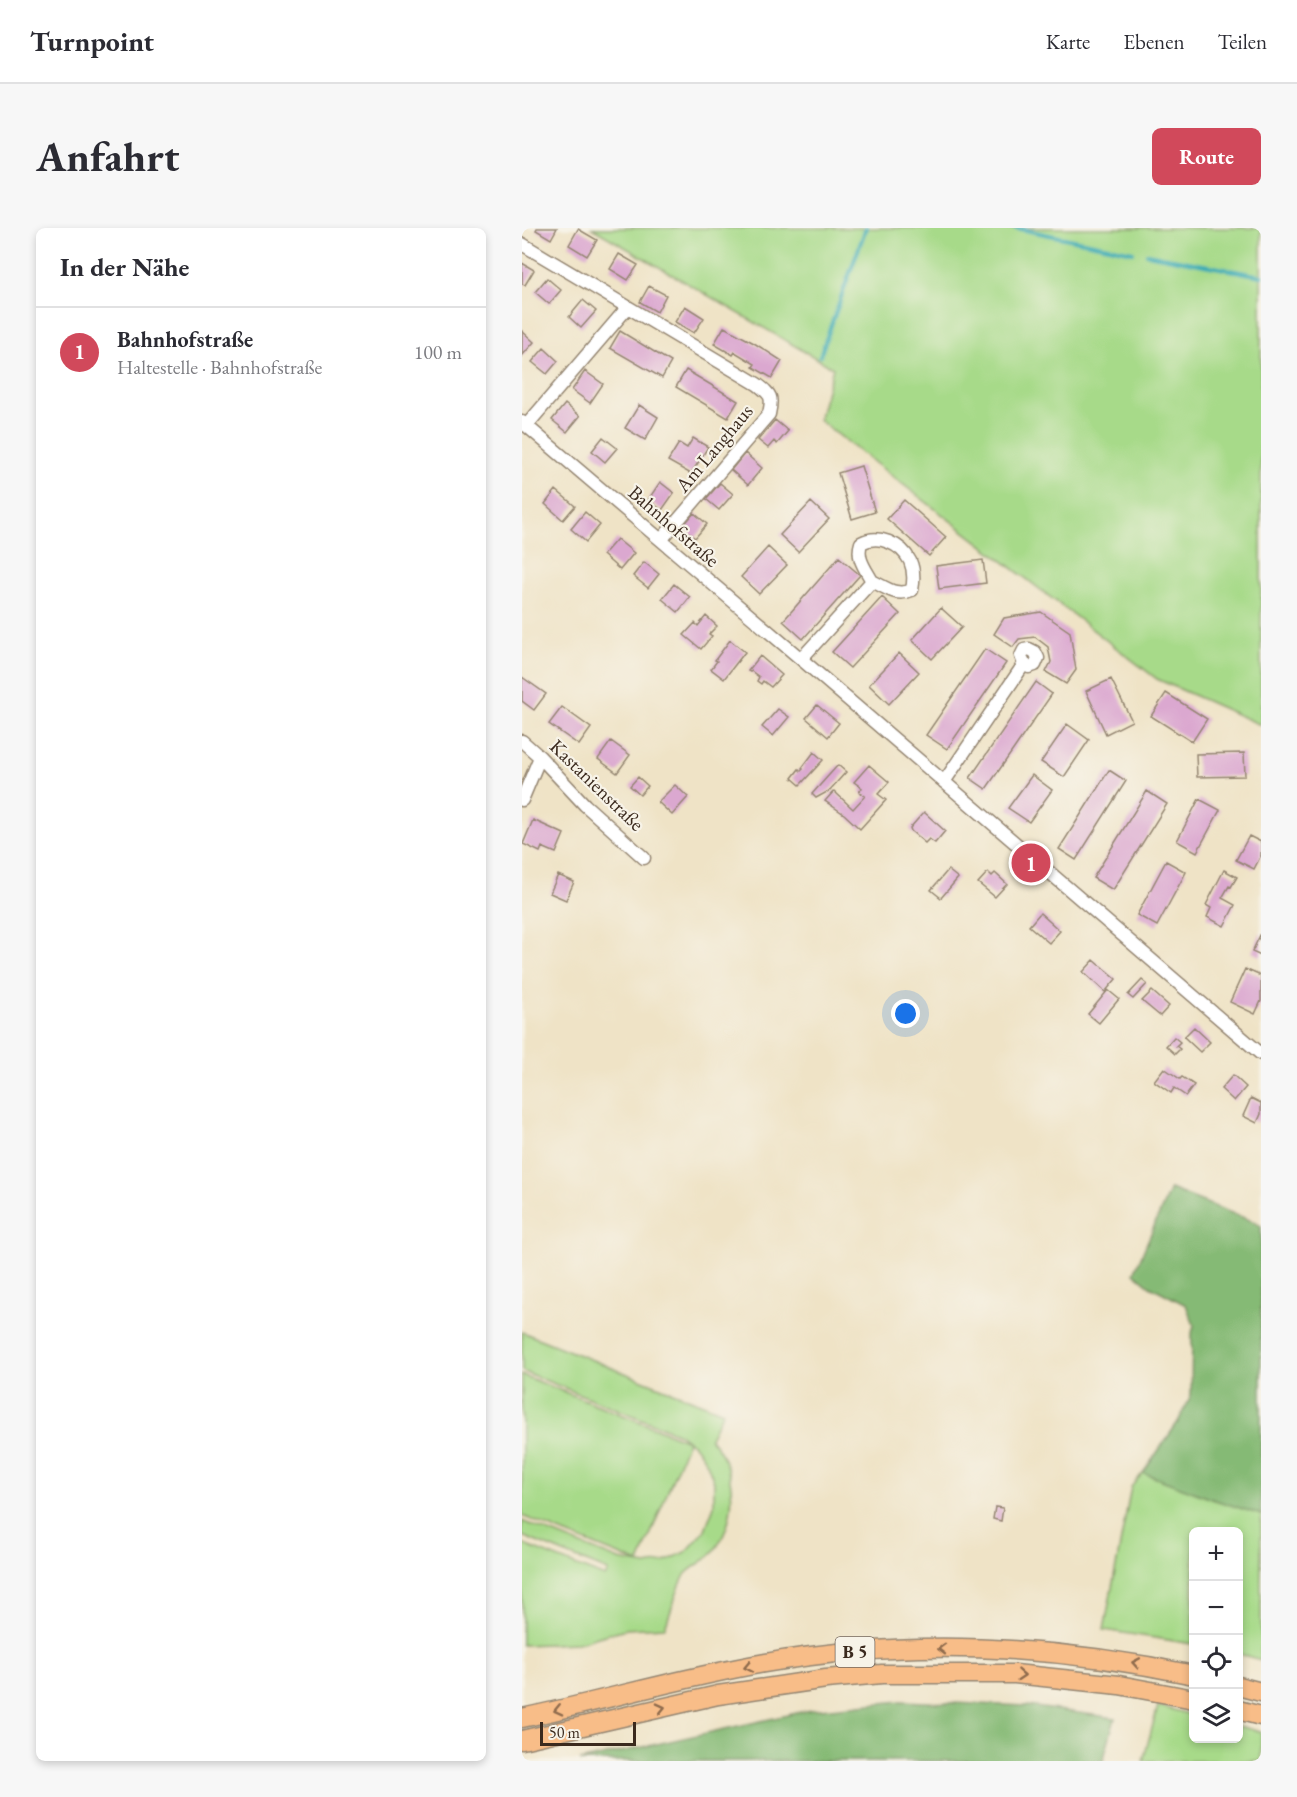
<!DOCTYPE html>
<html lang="de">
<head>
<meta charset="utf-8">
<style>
  body { margin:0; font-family:"EB Garamond",serif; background:#f7f7f7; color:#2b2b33 }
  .controls { position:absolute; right:18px; bottom:18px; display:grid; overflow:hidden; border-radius:9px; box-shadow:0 3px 9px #0003 }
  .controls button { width:54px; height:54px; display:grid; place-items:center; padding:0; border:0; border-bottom:2px solid #e1e1e2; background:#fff; color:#2b2b33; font:30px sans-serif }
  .scale { position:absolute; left:18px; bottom:15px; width:96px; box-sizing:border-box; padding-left:6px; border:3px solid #3b2a1e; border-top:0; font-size:16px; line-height:21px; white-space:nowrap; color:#3b2a1e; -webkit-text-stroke:4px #f7f3e8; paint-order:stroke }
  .you { position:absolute; left:384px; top:786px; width:21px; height:21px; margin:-15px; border:4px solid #fff; border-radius:50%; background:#1a73e8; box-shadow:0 0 0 9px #1a73e833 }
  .badge { display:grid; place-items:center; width:39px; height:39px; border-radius:50%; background:#d1495b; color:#fff; font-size:20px; font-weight:700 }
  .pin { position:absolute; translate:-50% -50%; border:3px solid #fff; box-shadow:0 2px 6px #0006 }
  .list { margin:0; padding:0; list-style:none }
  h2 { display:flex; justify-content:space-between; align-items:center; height:78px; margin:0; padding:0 24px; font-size:26px }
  h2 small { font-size:20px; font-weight:400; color:#7c7c81 }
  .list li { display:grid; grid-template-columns:39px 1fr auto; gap:18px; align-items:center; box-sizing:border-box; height:90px; padding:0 24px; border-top:2px solid #e1e1e2 }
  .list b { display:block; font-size:22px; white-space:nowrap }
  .list p { margin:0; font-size:20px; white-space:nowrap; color:#7c7c81 }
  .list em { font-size:20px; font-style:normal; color:#7c7c81 }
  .icon { flex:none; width:33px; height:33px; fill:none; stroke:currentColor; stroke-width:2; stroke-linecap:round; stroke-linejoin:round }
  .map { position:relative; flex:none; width:739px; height:1533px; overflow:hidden; border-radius:9px }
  header { display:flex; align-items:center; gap:36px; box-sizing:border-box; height:84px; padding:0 30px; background:#fff; border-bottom:2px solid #e1e1e2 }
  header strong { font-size:28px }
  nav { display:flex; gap:33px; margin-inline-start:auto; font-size:21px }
  .intro { display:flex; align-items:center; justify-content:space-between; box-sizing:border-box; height:144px; padding:0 36px }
  h1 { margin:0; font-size:42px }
  .button { padding:15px 27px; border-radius:9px; background:#d1495b; color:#fff; font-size:21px; font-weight:700 }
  main { display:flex; gap:36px; padding:0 36px }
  aside { flex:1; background:#fff; border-radius:9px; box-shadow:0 3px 9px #0003 }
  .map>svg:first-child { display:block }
</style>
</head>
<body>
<header>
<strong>Turnpoint</strong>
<nav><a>Karte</a><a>Ebenen</a><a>Teilen</a></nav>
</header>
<div class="intro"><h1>Anfahrt</h1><a class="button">Route</a></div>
<main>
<aside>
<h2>In der Nähe<small></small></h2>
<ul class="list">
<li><span class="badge">1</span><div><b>Bahnhofstraße</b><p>Haltestelle · Bahnhofstraße</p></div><em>100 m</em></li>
</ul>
</aside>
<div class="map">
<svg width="739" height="1533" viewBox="0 0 739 1533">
  <rect width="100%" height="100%" fill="#f7f3e8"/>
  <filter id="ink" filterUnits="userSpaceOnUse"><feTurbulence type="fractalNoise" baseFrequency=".0167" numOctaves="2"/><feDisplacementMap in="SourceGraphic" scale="12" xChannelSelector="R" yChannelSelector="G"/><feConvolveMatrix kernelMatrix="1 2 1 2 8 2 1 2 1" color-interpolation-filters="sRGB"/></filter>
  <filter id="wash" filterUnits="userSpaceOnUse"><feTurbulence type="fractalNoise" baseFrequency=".008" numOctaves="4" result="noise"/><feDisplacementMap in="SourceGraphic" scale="24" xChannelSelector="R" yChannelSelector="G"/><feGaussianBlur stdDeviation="1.35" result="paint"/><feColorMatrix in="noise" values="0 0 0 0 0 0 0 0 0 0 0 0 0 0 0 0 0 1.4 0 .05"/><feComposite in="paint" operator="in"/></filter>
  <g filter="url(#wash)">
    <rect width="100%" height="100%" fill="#efe3c6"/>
    <!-- green -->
    <path fill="#a7da89" stroke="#718254" stroke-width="1.5" d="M70 0H739V497L635 451 297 192 311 140Z
      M0 1104 201 1184 188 1210C193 1216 198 1222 201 1229 215 1260 212 1298 191 1324 184 1333 166 1341 163 1347 154 1363 150 1382 143 1399L103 1401 56 1415 0 1417V1316L83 1349 86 1343 0 1308V1293L97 1332 124 1337 143 1334 165 1323 182 1304 192 1278V1254L185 1235 174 1219 157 1206 0 1143Z
      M0 1147 166 1213 117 1335 0 1288Z
      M621 1245 739 1286V1432L717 1426 716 1304H672L671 1416 582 1402 609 1259Z
      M636 1478 671 1487 672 1510H716L717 1498 739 1504V1533H621Z"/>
    <!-- forest -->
    <path fill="#85ba75" stroke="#60724a" stroke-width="1.5" d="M648 961 730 993 739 998V1287L690 1271 621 1245 656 1194 669 1167 670 1105 672 1097 664 1077 628 1058 612 1045Z
      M379 1473 506 1478 593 1490 581 1533H58L288 1482Z"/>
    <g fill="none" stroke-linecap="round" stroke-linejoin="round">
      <!-- stream -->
      <path stroke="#39abb5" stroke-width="4" d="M493 0 611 24
        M625 26 739 48
        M298 128 344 0"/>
    </g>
    <g id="blocks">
      <!-- building -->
      <path fill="#dba8d0" d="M15 0H35L29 11 14 2Z
        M56 1 75 12 65 28 47 17Z
        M97 26 116 37 106 52 88 41Z
        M0 35 12 42 3 57 0 56Z
        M25 50 39 62 27 76 13 64Z
        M127 58 144 67 135 84 118 74Z
        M61 72 74 83 59 100 47 89Z
        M163 78 182 90 172 105 153 94Z
        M202 99 232 115 260 133 250 150 231 139 233 136 213 124 211 127 192 116Z
        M0 103 12 114 0 128Z
        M98 103 149 134 140 150 88 120Z
        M22 120 36 133 25 146 10 134Z
        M164 142 216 173 206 190 154 159Z
        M63 143 81 156 68 175 50 162Z
        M43 176 58 188 45 204 30 192Z
        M117 177 136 189 123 212 103 200Z
        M253 192 266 203 255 216 252 213 246 220 236 212Z
        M81 209 95 220 83 234 70 223Z
        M171 210 186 219 169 246 146 233 157 215 165 220Z
        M223 225 240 240 226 257 209 242Z
        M339 238 353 284 330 291 316 245Z
        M138 254 152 265 140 282 126 272Z
        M198 255 211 266 197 282 184 271Z
        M34 262 53 278 41 292 23 276Z
        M382 272 424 309 407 328 365 291Z
        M289 274 307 291 276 324 258 307Z
        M63 284 78 297 64 314 49 301Z
        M172 285 185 296 173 310 160 299Z
        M95 311 112 325 98 342 81 327Z
        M246 319 265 337 237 366 219 349Z
        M317 329 338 347 281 411 261 393Z
        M461 332 464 355 417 361 414 338Z
        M122 334 137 346 126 360 111 348Z
        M152 356 168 369 156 384 140 371Z
        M360 369 378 386 328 440 310 424Z
        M419 380 440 399 410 431 390 412Z
        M519 384 548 404 554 442 544 456 524 444 529 434 526 419 513 409 497 411 491 419 472 406 482 390Z
        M184 388 195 398 187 406 190 408 179 421 162 407 173 395 176 398Z
        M208 412 223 424 202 451 189 441 195 433 193 432Z
        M463 421 484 435 425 521 404 507Z
        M377 425 397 444 367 476 347 457Z
        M238 428 260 447 249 459 241 453 239 456 235 453 237 449 229 443 228 444 226 443Z
        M0 449 24 466 12 482 0 473Z
        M589 451 610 493 584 506 564 463Z
        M514 454 530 466 464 561 448 550Z
        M644 465 685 491 670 514 629 488Z
        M295 477 317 495 306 509 284 490Z
        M40 479 69 500 57 517 27 496Z
        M256 481 267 489 251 508 240 499Z
        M545 496 567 512 542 549 519 534Z
        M89 513 108 527 95 545 76 531Z
        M292 524 301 532 278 557 270 550 277 541 279 543 281 541 280 540Z
        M722 525 723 548 675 549 674 526Z
        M316 537 324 544 307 563 294 570 290 566Z
        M347 537 367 554 356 566 364 572 338 601 322 586 303 573 312 563 331 581 343 568 337 564 340 560 332 554Z
        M587 542 604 553 554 632 537 621Z
        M510 547 530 562 507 594 486 580Z
        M116 549 126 558 118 567 108 558Z
        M153 557 166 569 150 587 136 574Z
        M625 563 645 576 591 662 571 650Z
        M677 571 698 582 675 624 655 613Z
        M402 584 423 603 413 615 407 611 403 615 389 603 388 600Z
        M11 592 42 606 34 625 20 619 18 624 1 616Z
        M727 608 739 614V627L732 641 714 632Z
        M644 633 664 644 635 698 615 687Z
        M426 642 436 650 419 670 409 662Z
        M702 642 715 649 709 659 707 658 700 670 713 677 702 698 685 689 689 680 684 677Z
        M466 644 470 648 473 645 485 656 473 669 456 655Z
        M36 647 52 654 44 672 28 665Z
        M518 685 538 703 527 715 507 698Z
        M739 705V728L730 724Z
        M572 732 594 751 583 764 561 744Z
        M723 741 739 748V773L733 786 708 774Z
        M620 752 625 756 611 771 606 767Z
        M586 762 597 771 577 795 566 786Z
        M630 763 647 778 638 788 620 773Z
        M672 799 688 814 678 824 662 809Z
        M652 809 658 814 654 818 658 821 653 826 644 818Z
        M642 840 658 851 660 849 672 857 664 868 652 860 649 865 632 853Z
        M711 847 724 859 712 873 699 861Z
        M729 870 739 875V886L735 895 721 888Z
        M473 1279 481 1280 479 1293 471 1291Z"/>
    </g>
  </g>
  <g filter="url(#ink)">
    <use href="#blocks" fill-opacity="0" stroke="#958672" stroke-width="1.5"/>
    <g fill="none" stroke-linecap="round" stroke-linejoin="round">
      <defs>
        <path id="minor" d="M0 16 235 156C249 167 251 168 247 186L139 312
          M0 194 279 431 739 826
          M4 198 106 79
          M279 431 350 353C365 360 374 369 390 362 392 352 392 342 388 333 379 315 356 306 339 315 334 330 343 340 350 353
          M0 513 18 529 63 577 122 630
          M422 554 502 436 507 439 513 437 516 430 513 424 507 421 502 422 499 428 502 436
          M0 572 18 529"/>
        <path id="highway" d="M716 1458 739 1464
          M716 1482 739 1488
          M0 1490C81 1473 161 1449 243 1435 384 1410 532 1417 672 1447
          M0 1512 196 1467 304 1451 360 1446H493L597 1457 672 1471"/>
      </defs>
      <!-- minor casing -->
      <use href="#minor" stroke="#958672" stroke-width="15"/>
      <!-- highway casing -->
      <use href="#highway" stroke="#958672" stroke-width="21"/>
      <!-- minor -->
      <use href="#minor" stroke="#fff" stroke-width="12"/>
      <!-- highway -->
      <use href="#highway" stroke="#f8bd88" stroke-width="18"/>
    </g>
    <!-- one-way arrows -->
    <defs><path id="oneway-chevron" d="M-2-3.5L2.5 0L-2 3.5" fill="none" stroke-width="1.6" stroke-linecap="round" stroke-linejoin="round" transform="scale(1.5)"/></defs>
    <g stroke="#906c4e">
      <use href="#oneway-chevron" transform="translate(420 1421) rotate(-180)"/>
      <use href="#oneway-chevron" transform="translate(614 1435) rotate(-170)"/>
      <use href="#oneway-chevron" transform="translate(226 1439) rotate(168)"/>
      <use href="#oneway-chevron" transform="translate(499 1447) rotate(4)"/>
      <use href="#oneway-chevron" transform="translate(139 1480) rotate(-13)"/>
      <use href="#oneway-chevron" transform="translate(36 1482) rotate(167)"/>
    </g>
  </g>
  <g text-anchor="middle" stroke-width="4.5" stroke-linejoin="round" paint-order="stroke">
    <!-- shield labels -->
    <rect fill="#f7f3e8" stroke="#73665b" stroke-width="1.5" x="313.5" y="1409" width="39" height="30" rx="4.5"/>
    <g font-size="18" font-weight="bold" fill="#3b2a1e">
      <text x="333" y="1430">B 5</text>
    </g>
    <!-- street labels -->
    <g font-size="20" fill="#3b2a1e" stroke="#f7f3e8">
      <text transform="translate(192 220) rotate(-50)" y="7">Am Langhaus</text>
      <text transform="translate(152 298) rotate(41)" y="7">Bahnhofstraße</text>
      <text transform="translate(75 557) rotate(44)" y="7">Kastanienstraße</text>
    </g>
  </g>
</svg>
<div class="controls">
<button>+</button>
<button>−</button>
<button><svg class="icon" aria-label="locate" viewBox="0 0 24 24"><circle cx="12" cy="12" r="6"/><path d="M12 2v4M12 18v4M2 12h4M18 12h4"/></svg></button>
<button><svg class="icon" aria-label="layers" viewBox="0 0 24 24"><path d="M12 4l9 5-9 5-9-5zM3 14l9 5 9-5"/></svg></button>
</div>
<div class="scale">50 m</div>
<div class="you"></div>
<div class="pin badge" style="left:509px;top:635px">1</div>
</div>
</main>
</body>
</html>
